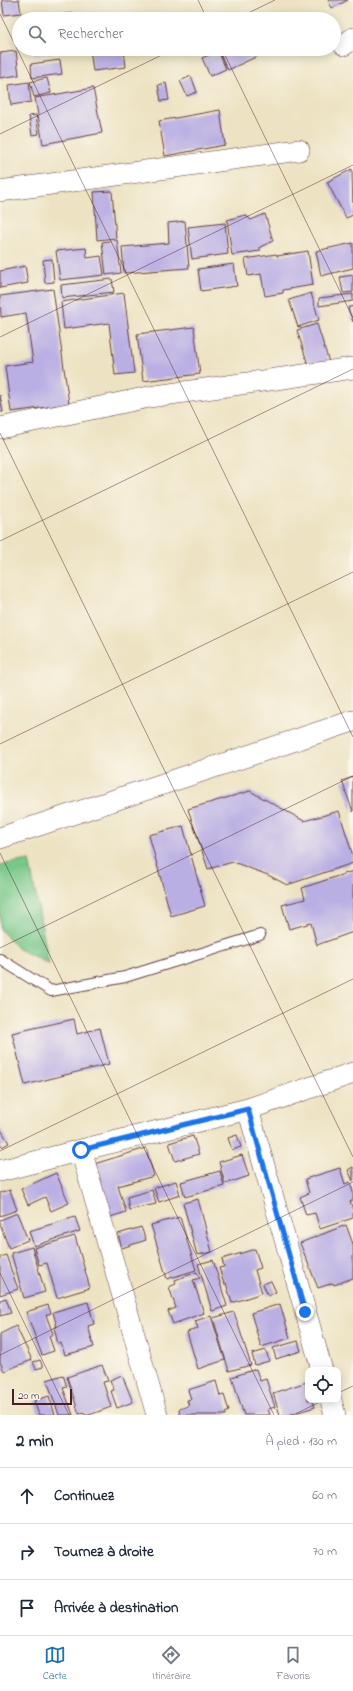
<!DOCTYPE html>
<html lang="fr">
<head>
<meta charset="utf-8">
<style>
  body { margin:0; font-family:"Indie Flower",sans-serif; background:#f2f2f3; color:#1f2937 }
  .controls { position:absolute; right:12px; bottom:12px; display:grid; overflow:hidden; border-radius:8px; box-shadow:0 2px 10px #0003 }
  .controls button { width:36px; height:36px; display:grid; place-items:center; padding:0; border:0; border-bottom:1px solid #e0e1e3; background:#fff; color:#1f2937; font:20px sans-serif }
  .scale { position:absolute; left:12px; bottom:10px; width:60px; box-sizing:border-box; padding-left:4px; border:2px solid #4a1f2b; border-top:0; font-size:11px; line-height:14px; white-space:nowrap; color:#4a1f2b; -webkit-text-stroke:3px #fbf7ec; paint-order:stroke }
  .stop { position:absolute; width:12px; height:12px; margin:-9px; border:3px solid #1a73e8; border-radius:50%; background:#fff }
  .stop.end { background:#1a73e8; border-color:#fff; box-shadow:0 1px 4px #0008 }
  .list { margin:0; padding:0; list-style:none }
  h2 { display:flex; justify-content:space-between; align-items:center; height:52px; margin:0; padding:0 16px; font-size:17px }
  h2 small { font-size:13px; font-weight:400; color:#747a83 }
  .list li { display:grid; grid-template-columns:26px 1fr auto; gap:12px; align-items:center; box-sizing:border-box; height:56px; padding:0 16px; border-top:1px solid #e0e1e3 }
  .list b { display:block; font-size:15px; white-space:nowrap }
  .list em { font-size:13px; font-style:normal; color:#747a83 }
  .icon { flex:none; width:22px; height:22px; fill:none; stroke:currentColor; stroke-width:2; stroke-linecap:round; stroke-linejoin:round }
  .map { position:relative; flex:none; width:353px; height:1415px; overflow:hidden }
  .search { position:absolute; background:#fff; box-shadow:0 2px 10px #0003; left:12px; right:12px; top:12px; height:44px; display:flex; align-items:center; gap:10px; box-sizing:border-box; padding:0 14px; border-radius:22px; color:#747a83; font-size:15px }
  .sheet { height:220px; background:#fff }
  nav { display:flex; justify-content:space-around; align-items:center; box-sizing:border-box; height:56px; border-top:1px solid #e0e1e3; background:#fff; font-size:11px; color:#747a83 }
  nav a { display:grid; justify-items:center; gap:2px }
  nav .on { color:#1f6fb2 }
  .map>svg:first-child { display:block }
</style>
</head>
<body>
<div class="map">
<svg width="353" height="1415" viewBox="0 0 353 1415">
  <rect width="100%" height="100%" fill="#fbf7ec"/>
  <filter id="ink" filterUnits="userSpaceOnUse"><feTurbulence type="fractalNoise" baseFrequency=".025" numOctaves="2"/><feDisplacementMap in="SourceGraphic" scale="8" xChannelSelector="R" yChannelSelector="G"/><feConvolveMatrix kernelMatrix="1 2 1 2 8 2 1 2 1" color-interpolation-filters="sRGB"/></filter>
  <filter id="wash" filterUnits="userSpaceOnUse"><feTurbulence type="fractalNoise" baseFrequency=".012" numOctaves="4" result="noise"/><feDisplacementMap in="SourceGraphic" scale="16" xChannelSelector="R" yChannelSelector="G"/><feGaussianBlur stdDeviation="0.9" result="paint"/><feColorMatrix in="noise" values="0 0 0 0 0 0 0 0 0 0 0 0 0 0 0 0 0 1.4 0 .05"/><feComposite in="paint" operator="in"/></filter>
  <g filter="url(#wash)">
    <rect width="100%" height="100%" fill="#ede3c3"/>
    <!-- green -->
    <path fill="#77c789" stroke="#60735a" d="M29 860 49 964 17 948 0 929V865Z"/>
    <g id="blocks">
      <!-- building -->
      <path fill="#baafe3" d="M2 0H19L21 13 4 15Z
        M328 0H348L332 8Z
        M74 13 75 17H80V19H40V17Z
        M34 49H74V50L35 55Z
        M90 49H124L126 67 93 71Z
        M182 49H214V50L183 56Z
        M225 49H255L258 56 228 70 219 52Z
        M16 51 19 75 0 78V53Z
        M218 51 226 69 210 76 202 58Z
        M60 60 62 74 32 78 31 64Z
        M191 76 197 92 187 96 180 81Z
        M47 78 51 93 34 97 30 82Z
        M29 82 31 102 11 105 9 85Z
        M166 83 169 100 161 101 158 85Z
        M93 88 102 133 43 144 35 98Z
        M220 110 225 145 165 156 159 121Z
        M36 115 39 134 32 135 29 116Z
        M352 169 353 215 346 218 327 182Z
        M112 191 116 238 97 240 94 192Z
        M265 214 273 241 260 247V251L232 255 227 220 245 215 251 220Z
        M185 221 189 268 124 273 122 247 169 243 168 223Z
        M225 223 228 254 192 259 188 227Z
        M117 240 121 273 106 275 102 242Z
        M353 243V268L321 276 316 251Z
        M86 248 87 258 101 256 104 275 60 280 56 251Z
        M308 251 313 285 283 290V293L265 296 261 274 248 276 245 259 276 254 277 256Z
        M52 259 54 282 45 283 43 260Z
        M234 264 237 286 201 291 198 269Z
        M25 266 28 283 0 288V271Z
        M353 275V292L343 293 340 277Z
        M112 279 114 292 62 298 61 285Z
        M53 289 69 404 11 412 5 366 33 362 26 313 1 317 0 296Z
        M124 293 134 373 115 375 109 323 64 329 61 302Z
        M311 293 319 320 298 327 289 300Z
        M353 294V301L319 306V298Z
        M353 306V322L348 308Z
        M317 324 329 362 309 368 297 330Z
        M194 327 200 374 143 381 137 334Z
        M0 395 3 412H0Z
        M353 777V812L342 781Z
        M250 791 304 821 339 811 353 856V863L287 885 268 875 233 862 208 869 188 809Z
        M183 826 205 906 171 916 149 835Z
        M353 871V932L317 945 311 923 289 929 282 905 305 899 302 888Z
        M74 1019 77 1034 100 1028 109 1064 25 1085 12 1033Z
        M0 1128 9 1143 2 1147 0 1144Z
        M237 1135 241 1147 232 1150 228 1138Z
        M193 1136 199 1154 175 1161 169 1143Z
        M146 1148 154 1176 118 1186 126 1212 107 1218 91 1165Z
        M242 1155 249 1176 225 1184 219 1162Z
        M353 1167V1181L348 1170Z
        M340 1168 345 1184 350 1182 353 1192V1201H350L353 1210V1218L320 1229 315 1213 306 1215 300 1197 309 1193 305 1179Z
        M220 1171 224 1186 185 1197 181 1182Z
        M56 1173 69 1203 51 1211 45 1197 28 1205 21 1189Z
        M176 1181 180 1195 159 1202 154 1188Z
        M10 1190 17 1210 0 1216V1193Z
        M152 1190 156 1204 129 1210 127 1197Z
        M198 1199 212 1252 197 1255 183 1203Z
        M17 1213 28 1240 9 1248 0 1224V1220Z
        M75 1217 80 1231 34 1246 29 1231Z
        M180 1217 196 1270 167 1279 151 1225Z
        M346 1225 353 1244V1278L334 1285 333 1283 318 1288 300 1243Z
        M141 1227 146 1240 122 1248 118 1234Z
        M75 1236 90 1288 57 1298 47 1263 39 1265 34 1248Z
        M32 1247 45 1292 24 1298 11 1253Z
        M255 1249 261 1268 255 1270 262 1293 232 1303 226 1283 224 1284 219 1268 224 1267 222 1259Z
        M6 1255 18 1289 0 1295V1257Z
        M213 1260 227 1306 212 1311 198 1264Z
        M197 1272 200 1278 193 1280 204 1313 173 1324 168 1311 176 1308 169 1287 176 1284 175 1280Z
        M271 1281 276 1292 268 1296 263 1284Z
        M6 1298 11 1313 0 1316V1300Z
        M88 1302 94 1324 88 1326 94 1347 65 1355 61 1343 58 1344 54 1327H57L53 1312Z
        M280 1304 290 1338 261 1347 251 1313Z
        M48 1305 51 1313 46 1315 53 1334 49 1336 54 1351 42 1355 26 1312Z
        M234 1312 251 1365 229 1371 213 1318Z
        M211 1316 225 1360 198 1369 187 1332 198 1328 195 1321Z
        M16 1326 32 1360 4 1371 0 1362V1334Z
        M298 1341 301 1351 276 1359 273 1348Z
        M266 1350 269 1361 255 1365 252 1354Z
        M40 1360 43 1367 36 1369 33 1362Z
        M102 1365 108 1381 103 1382 111 1407 89 1415H85L84 1412 79 1414 67 1377Z
        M256 1369 260 1381 266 1379 275 1407 268 1409 270 1415H244L232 1377Z
        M63 1375 67 1387 63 1388 73 1415H59L47 1380Z
        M122 1375 133 1402 117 1408 111 1391 114 1390 110 1380Z
        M216 1381 220 1396 224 1395 229 1411 225 1413 226 1415H180L179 1409 189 1406 187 1400 191 1399 188 1390Z
        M307 1382 308 1400H312L315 1407 288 1415H280L273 1393Z
        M49 1396 55 1415H39L34 1401Z"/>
    </g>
  </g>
  <g filter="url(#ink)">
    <use href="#blocks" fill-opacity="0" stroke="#623c42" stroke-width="1"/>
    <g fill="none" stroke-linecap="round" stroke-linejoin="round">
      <defs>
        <path id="service" d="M0 959 51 991 125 977 260 935"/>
        <path id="minor" d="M344 45 353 38
          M0 191 299 150
          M0 428 149 397 353 368
          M0 838 353 721
          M248 1109 322 1370
          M81 1150 157 1415
          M0 1171 81 1150 248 1109 353 1073
          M331 1400 335 1415"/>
      </defs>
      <!-- service casing -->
      <use href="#service" stroke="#623c42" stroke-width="12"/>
      <!-- minor casing -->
      <use href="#minor" stroke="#623c42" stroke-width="22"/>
      <!-- service -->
      <use href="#service" stroke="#fff" stroke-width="10"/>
      <!-- minor -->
      <use href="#minor" stroke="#fff" stroke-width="21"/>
    </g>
  </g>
  <g fill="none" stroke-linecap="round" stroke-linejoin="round" filter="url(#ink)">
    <!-- route -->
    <path stroke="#1a73e8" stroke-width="5" d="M81 1150 248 1109 305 1312"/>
  </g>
  <!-- ticks -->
  <path fill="none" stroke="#4a1f2b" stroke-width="1" stroke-opacity="0.45" d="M198 0 207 19M0 14 353 737M236 19 275 0M222 49 353 318M0 134 174 49M0 337 353 165M0 433 353 1157M0 541 353 369M0 744 353 572M0 853 274 1415M0 948 353 776M0 1151 353 979M0 1273 69 1415M0 1355 353 1182M338 1393 353 1386M293 1415 324 1400"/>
</svg>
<div class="controls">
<button><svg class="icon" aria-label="locate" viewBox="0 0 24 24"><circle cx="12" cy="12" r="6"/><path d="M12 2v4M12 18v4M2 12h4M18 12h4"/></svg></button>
</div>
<div class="scale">20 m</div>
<div class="stop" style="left:81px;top:1150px"></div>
<div class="stop end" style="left:305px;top:1312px"></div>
<div class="search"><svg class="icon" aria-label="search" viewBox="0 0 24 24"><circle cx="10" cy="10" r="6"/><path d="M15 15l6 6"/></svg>Rechercher</div>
</div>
<section class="sheet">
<h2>2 min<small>À pied · 130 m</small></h2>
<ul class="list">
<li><svg class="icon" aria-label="ahead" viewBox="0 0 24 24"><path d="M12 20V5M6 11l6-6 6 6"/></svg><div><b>Continuez</b></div><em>60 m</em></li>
<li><svg class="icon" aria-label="right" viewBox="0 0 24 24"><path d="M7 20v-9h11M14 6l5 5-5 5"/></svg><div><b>Tournez à droite</b></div><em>70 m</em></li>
<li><svg class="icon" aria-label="arrive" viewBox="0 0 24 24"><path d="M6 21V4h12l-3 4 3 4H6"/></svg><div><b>Arrivée à destination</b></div></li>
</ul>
</section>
<nav>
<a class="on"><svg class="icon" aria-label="map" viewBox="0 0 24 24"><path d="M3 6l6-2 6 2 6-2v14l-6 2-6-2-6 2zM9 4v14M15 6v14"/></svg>Carte</a>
<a><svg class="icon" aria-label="directions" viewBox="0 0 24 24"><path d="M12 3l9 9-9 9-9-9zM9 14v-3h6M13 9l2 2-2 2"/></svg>Itinéraire</a>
<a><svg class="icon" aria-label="saved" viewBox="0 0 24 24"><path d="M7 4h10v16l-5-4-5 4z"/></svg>Favoris</a>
</nav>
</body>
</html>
